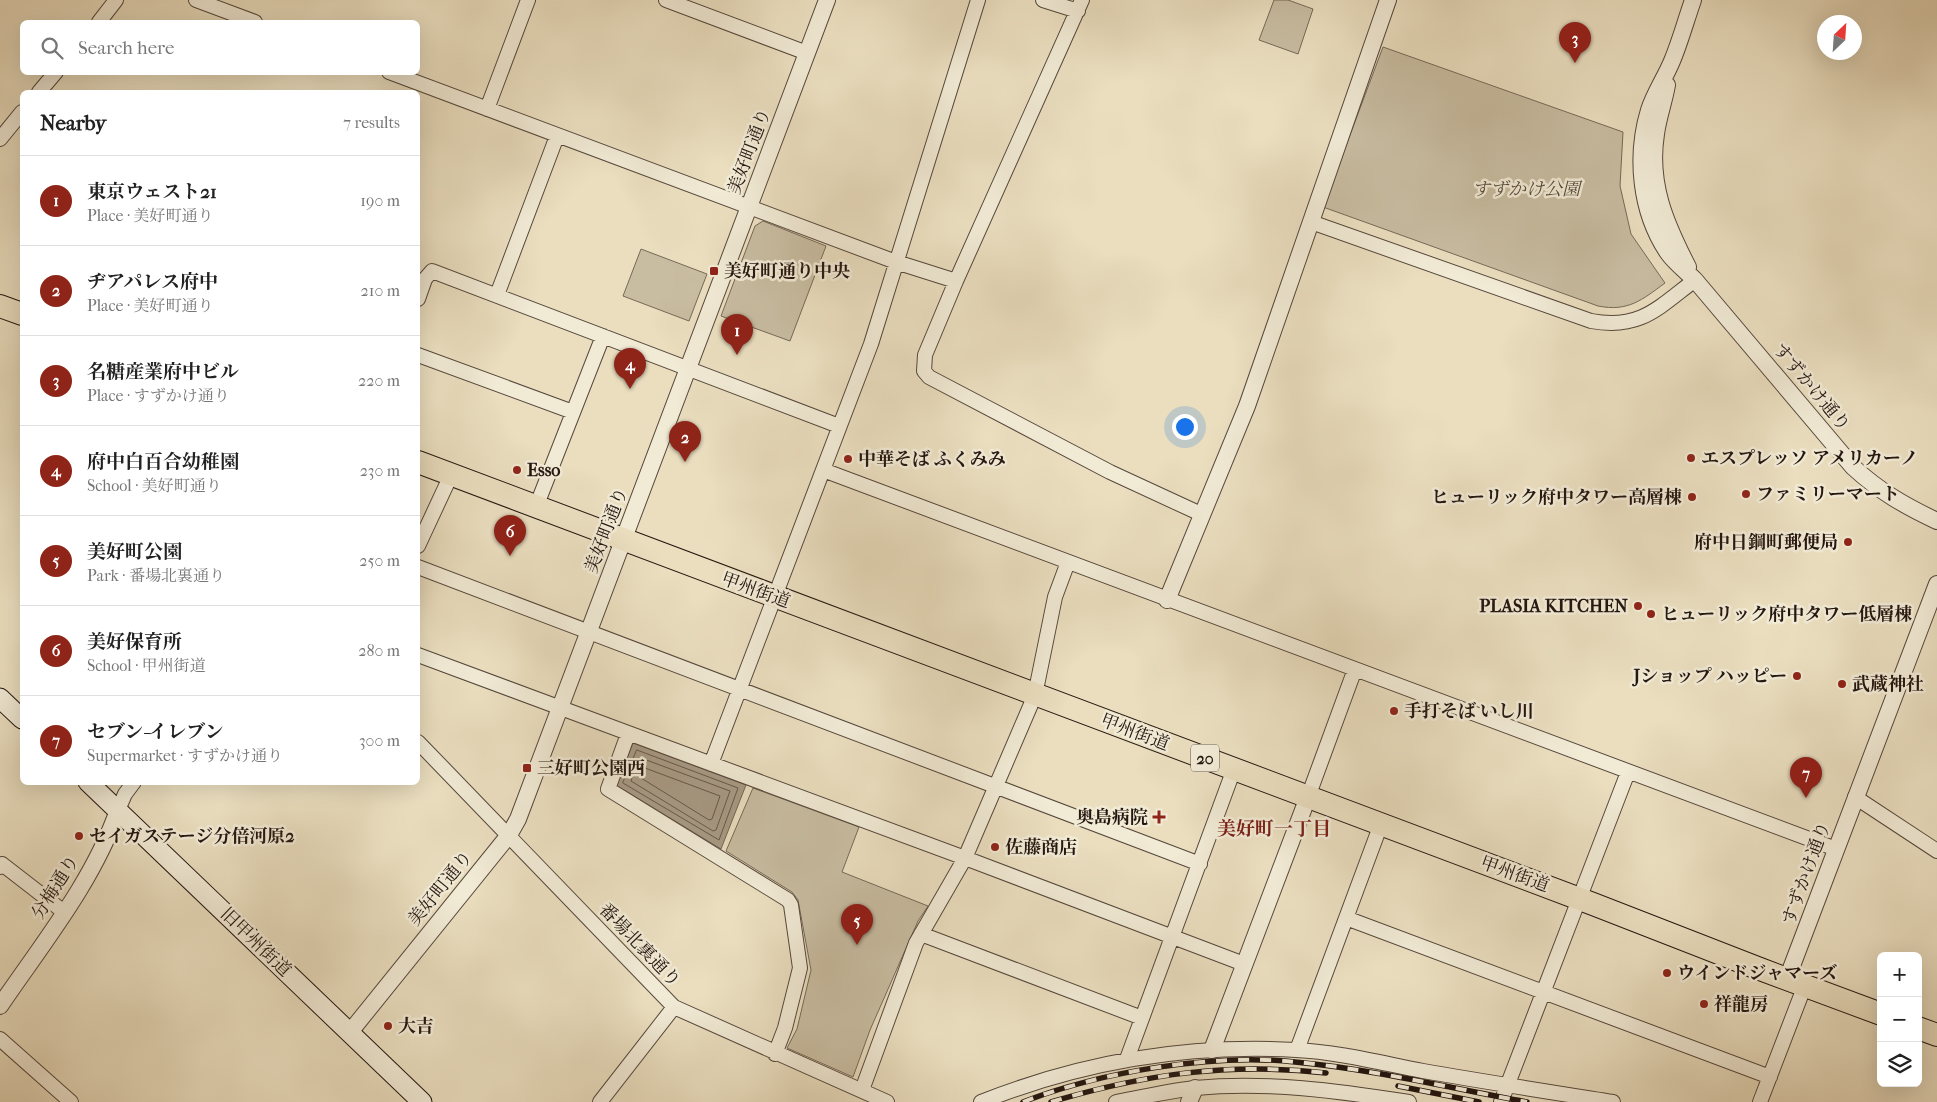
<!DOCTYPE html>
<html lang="en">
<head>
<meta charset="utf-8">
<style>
  body { margin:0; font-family:"IM FELL French Canon","Noto Serif JP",serif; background:#f2f2f2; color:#222 }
  .controls { position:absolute; right:15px; bottom:15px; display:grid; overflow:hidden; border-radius:8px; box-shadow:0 5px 20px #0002 }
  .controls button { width:45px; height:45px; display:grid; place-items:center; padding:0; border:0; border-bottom:1px solid #e0e0e0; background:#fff; color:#222; font:25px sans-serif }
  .compass { position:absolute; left:1817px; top:15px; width:45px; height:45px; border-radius:50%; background:#fff; box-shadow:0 5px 20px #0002; rotate:25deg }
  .you { position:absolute; left:1184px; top:426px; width:18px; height:18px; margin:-12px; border:4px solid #fff; border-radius:50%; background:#1a73e8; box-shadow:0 0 0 8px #1a73e833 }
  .badge { display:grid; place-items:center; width:32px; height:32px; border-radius:50%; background:#8f2418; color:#fff; font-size:16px; font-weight:700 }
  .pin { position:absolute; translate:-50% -41px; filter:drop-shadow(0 1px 2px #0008) }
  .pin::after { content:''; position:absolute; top:26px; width:18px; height:15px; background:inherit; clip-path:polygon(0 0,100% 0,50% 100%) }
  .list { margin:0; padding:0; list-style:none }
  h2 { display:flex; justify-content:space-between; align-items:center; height:65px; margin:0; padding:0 20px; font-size:21px }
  h2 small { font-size:16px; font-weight:400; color:#767676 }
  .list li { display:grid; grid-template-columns:32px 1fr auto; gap:15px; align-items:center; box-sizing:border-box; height:90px; padding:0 20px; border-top:1px solid #e0e0e0 }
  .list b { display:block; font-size:19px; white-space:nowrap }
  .list p { margin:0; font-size:16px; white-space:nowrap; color:#767676 }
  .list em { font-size:16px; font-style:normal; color:#767676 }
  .icon { flex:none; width:28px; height:28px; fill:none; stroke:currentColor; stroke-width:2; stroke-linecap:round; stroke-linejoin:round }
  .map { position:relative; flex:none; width:1937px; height:1102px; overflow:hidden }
  .search { position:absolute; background:#fff; box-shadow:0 5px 20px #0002; left:20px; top:20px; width:400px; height:55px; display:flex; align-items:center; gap:12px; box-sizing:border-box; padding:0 18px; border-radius:8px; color:#767676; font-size:19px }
  .panel { position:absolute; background:#fff; box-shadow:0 5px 20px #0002; left:20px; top:90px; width:400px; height:695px; border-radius:8px }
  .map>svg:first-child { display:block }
</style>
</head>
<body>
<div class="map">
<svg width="1937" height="1102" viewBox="0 0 1937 1102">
  <rect width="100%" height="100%" fill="#eadebf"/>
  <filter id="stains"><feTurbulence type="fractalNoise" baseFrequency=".004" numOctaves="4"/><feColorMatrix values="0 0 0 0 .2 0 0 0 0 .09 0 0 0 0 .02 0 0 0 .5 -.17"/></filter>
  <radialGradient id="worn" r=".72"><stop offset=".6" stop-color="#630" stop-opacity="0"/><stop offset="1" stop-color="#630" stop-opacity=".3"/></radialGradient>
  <!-- green -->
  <path fill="#c8bca1" stroke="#766958" d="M1274 0H1288L1313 9 1298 54 1259 40Z
    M1383 47 1623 132 1620 186 1631 234 1665 283C1642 300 1628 312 1598 306L1323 207Z
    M763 221 826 246 790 341 721 316 755 226Z
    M641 249 707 274 689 321 623 296Z
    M753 788 859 827 842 872 928 906 918 921 870 1030 853 1077 787 1048 797 1029 811 970 798 900 792 892 726 851Z"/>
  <!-- water -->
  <path fill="#a79a84" stroke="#736556" d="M633 743 746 785 721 849 616 785Z"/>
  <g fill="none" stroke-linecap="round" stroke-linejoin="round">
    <!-- shore -->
    <path stroke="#66584a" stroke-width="1" d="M637 750 738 788 719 840 623 783Z
      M641 758 730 791 716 830 713 831 631 781 638 760Z
      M645 768 720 796 712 819 709 820 641 778 642 769Z"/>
    <defs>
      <path id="minor" d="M196 0 255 22
        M666 0 807 53
        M1043 0 1078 11
        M1082 0 956 281 925 355 924 371 929 377 1110 472 1201 514
        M99 22 116 0
        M389 72 896 262 956 281
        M39 92 56 72
        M487 109 528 0
        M0 139 22 112
        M1311 222 1591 321C1640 330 1658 308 1695 280
        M497 295 557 136
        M418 299 425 279 432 271 839 426
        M418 355 573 412
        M823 470 1836 849
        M536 507 603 336
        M418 546 451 475
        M418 567 1200 864
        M418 655 965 858 1244 964
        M628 734 608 789 788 900 791 905 800 968 785 1028 775 1054
        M418 742 674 1007 887 1102
        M711 764 871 344 978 0
        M1308 797 1355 669
        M1855 797 1937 851
        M118 810 125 794 134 782
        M0 867 2 864 64 912
        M1346 918 1770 1077
        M921 934 1142 1018
        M0 1039 71 1102
        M1297 1050 1381 824
        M1127 1059 1234 769
        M862 1090 916 943 965 858 1035 695 1055 597 1068 562
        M600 1102 674 1007
        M981 1102C1082 1062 1187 1044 1296 1050 1338 1052 1381 1063 1423 1071 1486 1082 1550 1092 1613 1102
        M1116 1102C1142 1097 1169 1091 1195 1088 1267 1081 1338 1091 1409 1102
        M1501 1102 1628 772
        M1760 1102 1805 985"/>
      <path id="tertiary" d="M1693 0C1686 20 1680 42 1672 61 1665 78 1655 92 1649 110 1635 156 1640 212 1668 253 1675 263 1686 271 1695 280L1853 467C1879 491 1905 506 1937 521
        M1667 85C1664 102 1658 118 1656 134 1648 184 1666 224 1688 267
        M1167 600 1247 406 1388 0
        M1787 979 1937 584
        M0 1006C42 944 93 882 118 810
        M350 1032 509 835 518 819 827 0
        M1212 1050 1308 797
        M1189 1102 1195 1088"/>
      <path id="secondary" d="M0 698 22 719
        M88 782 422 1102"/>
      <path id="trunk" d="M0 306 22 314
        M418 462 1593 904 1760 969 1881 1014
        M1918 1028 1937 1035"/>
    </defs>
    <!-- minor casing -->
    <use href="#minor" stroke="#56483c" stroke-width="16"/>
    <!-- tertiary casing -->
    <use href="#tertiary" stroke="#56483c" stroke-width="18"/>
    <!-- secondary casing -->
    <use href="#secondary" stroke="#241610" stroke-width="21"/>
    <!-- trunk casing -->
    <use href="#trunk" stroke="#241610" stroke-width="24"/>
    <!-- minor -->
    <use href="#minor" stroke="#f1ead5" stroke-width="14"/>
    <!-- tertiary -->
    <use href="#tertiary" stroke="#f1ead5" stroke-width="16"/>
    <!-- secondary -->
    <use href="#secondary" stroke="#f1ead5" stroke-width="19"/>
    <!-- trunk -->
    <use href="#trunk" stroke="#eadebf" stroke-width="22"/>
    <defs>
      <path id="rail" d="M1398 1086 1479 1102
        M1023 1102C1100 1072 1212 1053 1295 1062 1372 1069 1450 1088 1527 1102
        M1051 1102C1145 1074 1229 1062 1326 1073"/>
    </defs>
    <!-- rail casing -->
    <use href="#rail" stroke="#241610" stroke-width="5.5"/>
    <!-- rail -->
    <use href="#rail" stroke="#f1ead5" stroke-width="4" stroke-dasharray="11" stroke-linecap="butt"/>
  </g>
  <!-- markers -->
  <g fill="#8f2418" stroke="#f1ead5" stroke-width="2">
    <rect x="709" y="266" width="10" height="10" rx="2.5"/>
    <circle cx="1691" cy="458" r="5"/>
    <circle cx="848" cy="459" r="5"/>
    <circle cx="517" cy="470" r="5"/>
    <circle cx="1746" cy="494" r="5"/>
    <circle cx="1692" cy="497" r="5"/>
    <circle cx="1848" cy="542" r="5"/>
    <circle cx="1638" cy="606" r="5"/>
    <circle cx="1651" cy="614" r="5"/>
    <circle cx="1797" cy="676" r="5"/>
    <circle cx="1842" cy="684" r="5"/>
    <circle cx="1394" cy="711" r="5"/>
    <rect x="522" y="763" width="10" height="10" rx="2.5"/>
    <path d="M1156.5 809.5h5v5h5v5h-5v5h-5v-5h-5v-5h5z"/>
    <circle cx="79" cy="836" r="5"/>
    <circle cx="995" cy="847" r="5"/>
    <circle cx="1667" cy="973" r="5"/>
    <circle cx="1704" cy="1004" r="5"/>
    <circle cx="388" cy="1026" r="5"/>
  </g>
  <g text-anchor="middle" stroke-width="5" stroke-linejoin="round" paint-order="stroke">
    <!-- shield labels -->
    <rect fill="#f1ead5" stroke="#62564b" stroke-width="1" x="1191" y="744.5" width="28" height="27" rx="4"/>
    <g font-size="16" font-weight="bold" fill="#241610">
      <text x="1205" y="764">20</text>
    </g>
    <!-- street labels -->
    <g font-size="18" fill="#241610" stroke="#f1ead5">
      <text transform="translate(749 151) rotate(-69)" y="6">美好町通り</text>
      <text transform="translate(1812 387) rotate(50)" y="6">すずかけ通り</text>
      <text transform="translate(606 530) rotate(-69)" y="6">美好町通り</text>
      <text transform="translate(756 590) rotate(20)" y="6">甲州街道</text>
      <text transform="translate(1135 732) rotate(21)" y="6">甲州街道</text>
      <text transform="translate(1806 873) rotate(-70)" y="6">すずかけ通り</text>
      <text transform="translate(1515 874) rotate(20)" y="6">甲州街道</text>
      <text transform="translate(55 887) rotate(-58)" y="6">分梅通り</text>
      <text transform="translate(440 888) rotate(-51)" y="6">美好町通り</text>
      <text transform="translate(256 942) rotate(44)" y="6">旧甲州街道</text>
      <text transform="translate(640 945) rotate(46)" y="6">番場北裏通り</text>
    </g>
    <!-- park labels -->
    <g font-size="18" font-style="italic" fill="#55483c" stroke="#f1ead5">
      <text x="1526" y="195">すずかけ公園</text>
    </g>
    <!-- poi labels -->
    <g font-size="18" font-weight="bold" fill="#241610" stroke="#f1ead5" text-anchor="start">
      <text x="724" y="277">美好町通り中央</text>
      <text x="1701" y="464">エスプレッソ アメリカーノ</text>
      <text x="858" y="465">中華そば ふくみみ</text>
      <text x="527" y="476">Esso</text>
      <text x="1756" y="500">ファミリーマート</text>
      <text x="1682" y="503" text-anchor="end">ヒューリック府中タワー高層棟</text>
      <text x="1838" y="548" text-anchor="end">府中日鋼町郵便局</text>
      <text x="1628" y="612" text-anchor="end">PLASIA KITCHEN</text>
      <text x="1661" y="620">ヒューリック府中タワー低層棟</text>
      <text x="1787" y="682" text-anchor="end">Jショップ ハッピー</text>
      <text x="1852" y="690">武蔵神社</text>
      <text x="1404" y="717">手打そば いし川</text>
      <text x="537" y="774">三好町公園西</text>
      <text x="1148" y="823" text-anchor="end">奥島病院</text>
      <text x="89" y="842">セイガステージ分倍河原2</text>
      <text x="1005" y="853">佐藤商店</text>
      <text x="1677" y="979">ウインドジャマーズ</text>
      <text x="1714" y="1010">祥龍房</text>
      <text x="398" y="1032">大吉</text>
    </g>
    <!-- neighbourhood labels -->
    <g font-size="19" font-weight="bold" fill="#7a1f14" stroke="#f1ead5">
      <text x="1274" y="835">美好町一丁目</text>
    </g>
  </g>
  <rect width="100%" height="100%" filter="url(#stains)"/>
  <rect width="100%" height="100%" fill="url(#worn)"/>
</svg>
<div class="controls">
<button>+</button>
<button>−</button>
<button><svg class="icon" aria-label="layers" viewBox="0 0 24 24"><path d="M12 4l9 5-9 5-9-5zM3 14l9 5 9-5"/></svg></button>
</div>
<svg class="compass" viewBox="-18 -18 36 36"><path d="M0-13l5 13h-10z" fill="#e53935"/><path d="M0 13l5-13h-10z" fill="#767676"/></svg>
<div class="you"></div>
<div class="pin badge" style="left:737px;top:355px">1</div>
<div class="pin badge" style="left:685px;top:462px">2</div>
<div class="pin badge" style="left:1575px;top:63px">3</div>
<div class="pin badge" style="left:630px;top:389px">4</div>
<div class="pin badge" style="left:857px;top:945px">5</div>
<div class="pin badge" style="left:510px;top:556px">6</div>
<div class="pin badge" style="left:1806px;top:798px">7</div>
<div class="search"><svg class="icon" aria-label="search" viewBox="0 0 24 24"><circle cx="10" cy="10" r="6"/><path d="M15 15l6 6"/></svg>Search here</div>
<section class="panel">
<h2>Nearby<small>7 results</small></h2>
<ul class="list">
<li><span class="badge">1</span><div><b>東京ウェスト21</b><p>Place · 美好町通り</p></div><em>190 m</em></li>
<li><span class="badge">2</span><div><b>ヂアパレス府中</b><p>Place · 美好町通り</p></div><em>210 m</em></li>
<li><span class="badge">3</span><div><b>名糖産業府中ビル</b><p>Place · すずかけ通り</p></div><em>220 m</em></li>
<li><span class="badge">4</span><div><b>府中白百合幼稚園</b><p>School · 美好町通り</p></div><em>230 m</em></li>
<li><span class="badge">5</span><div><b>美好町公園</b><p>Park · 番場北裏通り</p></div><em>250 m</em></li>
<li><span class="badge">6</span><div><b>美好保育所</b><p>School · 甲州街道</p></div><em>280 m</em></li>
<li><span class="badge">7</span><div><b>セブン-イレブン</b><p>Supermarket · すずかけ通り</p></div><em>300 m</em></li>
</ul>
</section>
</div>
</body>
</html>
